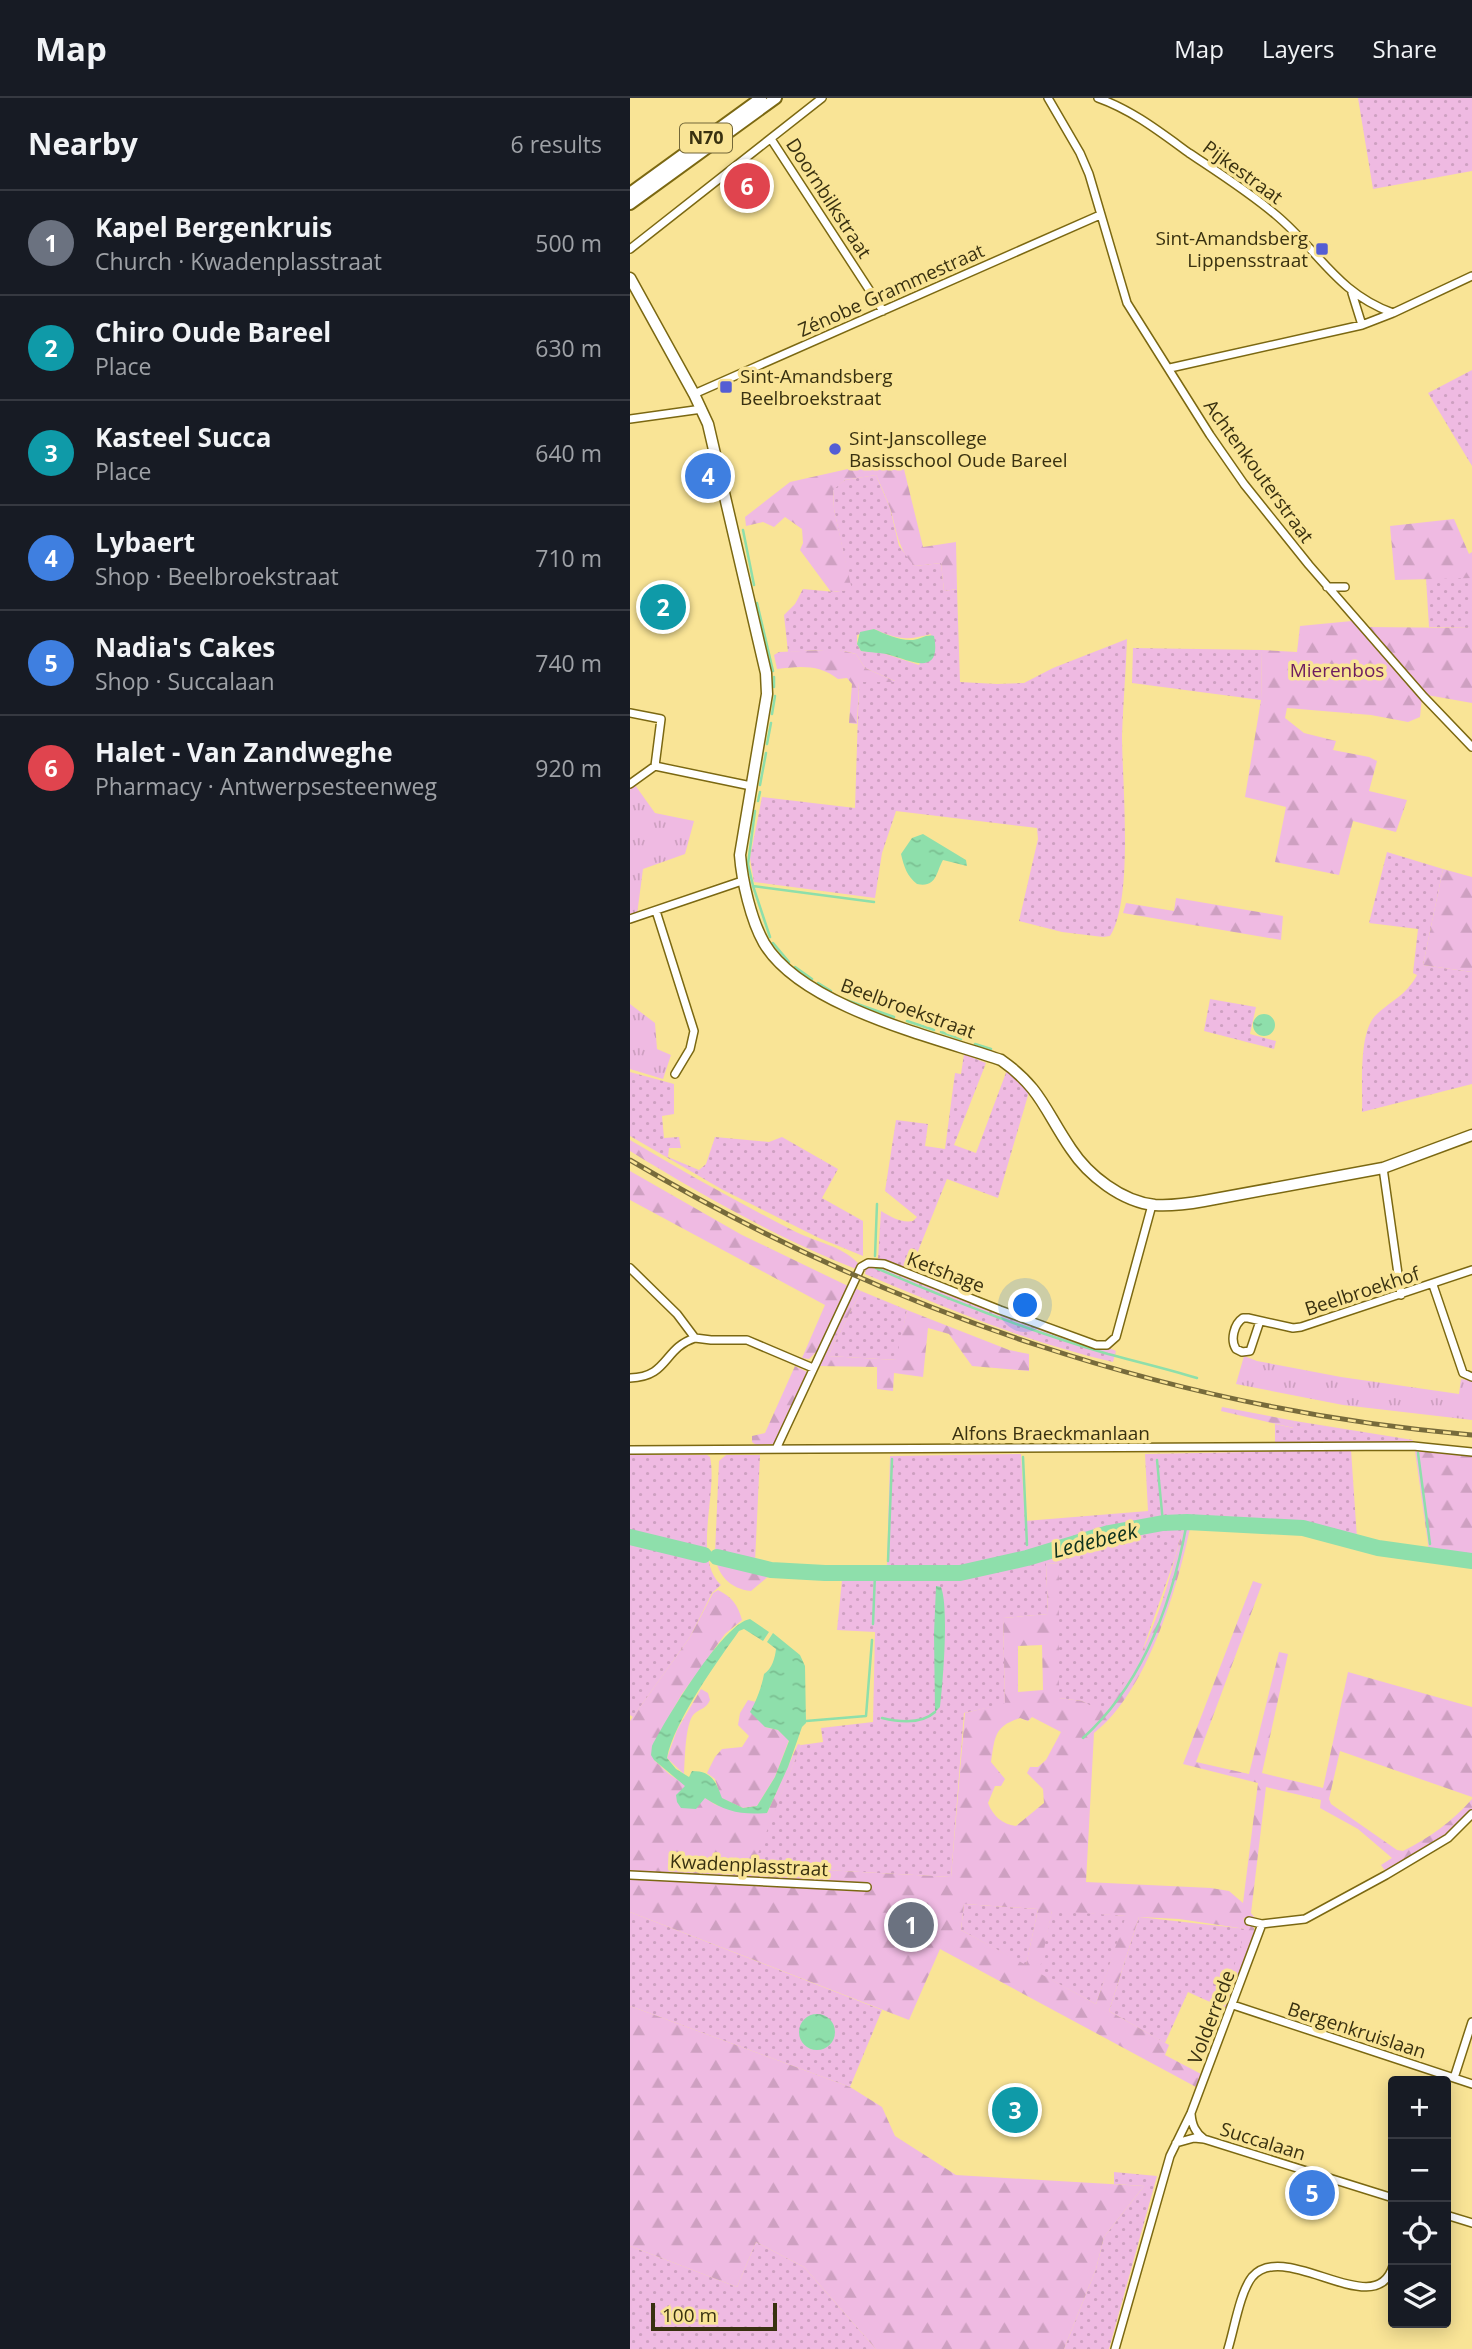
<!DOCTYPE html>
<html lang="en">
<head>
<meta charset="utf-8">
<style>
  body { margin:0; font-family:"Open Sans",sans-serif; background:#242831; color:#f1f3f6 }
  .controls { position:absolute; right:21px; bottom:21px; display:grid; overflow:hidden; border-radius:7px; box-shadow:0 4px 18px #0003 }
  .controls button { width:63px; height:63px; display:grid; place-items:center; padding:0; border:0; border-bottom:2px solid #363941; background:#171b24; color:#f1f3f6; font:35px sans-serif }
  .scale { position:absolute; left:21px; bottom:18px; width:126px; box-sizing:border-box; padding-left:7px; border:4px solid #393110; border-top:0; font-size:19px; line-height:24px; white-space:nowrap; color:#393110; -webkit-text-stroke:5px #f9e496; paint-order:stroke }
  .you { position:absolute; left:396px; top:1208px; width:24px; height:24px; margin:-18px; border:5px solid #fff; border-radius:50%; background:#1a73e8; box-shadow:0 0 0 10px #1a73e833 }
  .badge { display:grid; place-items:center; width:46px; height:46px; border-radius:50%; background:#545ed4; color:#fff; font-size:23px; font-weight:700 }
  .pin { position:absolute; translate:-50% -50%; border:4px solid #fff; box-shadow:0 2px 7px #0006 }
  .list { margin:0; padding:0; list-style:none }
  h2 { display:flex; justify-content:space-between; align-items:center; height:91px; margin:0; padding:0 28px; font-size:30px }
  h2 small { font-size:23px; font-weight:400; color:#9ea1a6 }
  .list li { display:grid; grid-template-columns:46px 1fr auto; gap:21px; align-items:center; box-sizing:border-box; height:105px; padding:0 28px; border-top:2px solid #363941 }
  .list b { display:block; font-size:26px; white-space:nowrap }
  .list p { margin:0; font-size:23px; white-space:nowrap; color:#9ea1a6 }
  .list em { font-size:23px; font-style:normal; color:#9ea1a6 }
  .icon { flex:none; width:38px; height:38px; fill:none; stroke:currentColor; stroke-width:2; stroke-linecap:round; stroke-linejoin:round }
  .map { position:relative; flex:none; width:842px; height:2251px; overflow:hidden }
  header { display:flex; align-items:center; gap:42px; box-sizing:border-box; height:98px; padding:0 35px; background:#171b24; border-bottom:2px solid #363941 }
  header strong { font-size:33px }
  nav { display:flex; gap:38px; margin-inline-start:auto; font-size:24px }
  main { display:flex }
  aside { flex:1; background:#171b24 }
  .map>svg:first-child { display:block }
</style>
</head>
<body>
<header>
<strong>Map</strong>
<nav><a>Map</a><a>Layers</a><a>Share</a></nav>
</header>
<main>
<aside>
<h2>Nearby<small>6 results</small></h2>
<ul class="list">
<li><span class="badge" style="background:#6b7280">1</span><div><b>Kapel Bergenkruis</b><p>Church · Kwadenplasstraat</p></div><em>500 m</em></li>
<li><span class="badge" style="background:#0f9aa8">2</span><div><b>Chiro Oude Bareel</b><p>Place</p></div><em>630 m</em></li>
<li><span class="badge" style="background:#0f9aa8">3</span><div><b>Kasteel Succa</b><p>Place</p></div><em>640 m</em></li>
<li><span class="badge" style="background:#3f7fe0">4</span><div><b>Lybaert</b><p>Shop · Beelbroekstraat</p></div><em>710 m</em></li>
<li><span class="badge" style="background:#3f7fe0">5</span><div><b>Nadia's Cakes</b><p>Shop · Succalaan</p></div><em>740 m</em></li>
<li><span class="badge" style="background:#e0444e">6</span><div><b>Halet - Van Zandweghe</b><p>Pharmacy · Antwerpsesteenweg</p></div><em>920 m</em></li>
</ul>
</aside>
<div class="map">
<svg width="842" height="2251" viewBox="0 0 842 2251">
  <defs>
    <pattern id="grass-dots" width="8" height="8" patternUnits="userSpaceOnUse" patternTransform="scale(1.75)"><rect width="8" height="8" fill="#efbae2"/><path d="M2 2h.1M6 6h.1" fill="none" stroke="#cea0c1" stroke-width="1.8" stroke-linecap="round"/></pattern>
    <pattern id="forest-firs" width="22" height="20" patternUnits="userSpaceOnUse" patternTransform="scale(1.75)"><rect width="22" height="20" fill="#efbae2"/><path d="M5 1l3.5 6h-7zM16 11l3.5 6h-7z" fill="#cea0c1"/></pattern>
    <pattern id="park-tufts" width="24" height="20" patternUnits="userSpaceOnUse" patternTransform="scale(1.75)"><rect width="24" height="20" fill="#efbae2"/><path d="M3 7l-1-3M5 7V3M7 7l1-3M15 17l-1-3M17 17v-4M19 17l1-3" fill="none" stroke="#cea0c1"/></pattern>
    <pattern id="water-ripples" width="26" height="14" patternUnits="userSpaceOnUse" patternTransform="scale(1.75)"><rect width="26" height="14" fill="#8edfab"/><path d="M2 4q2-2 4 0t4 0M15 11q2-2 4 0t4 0" fill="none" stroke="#7bc092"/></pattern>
  </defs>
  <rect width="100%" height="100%" fill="#f9e496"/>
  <!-- grass -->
  <path fill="url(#grass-dots)" fill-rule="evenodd" d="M728 0H842V73L743 91Z
    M842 272V368L798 295Z
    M246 377 260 410 269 448 285 468 311 465 314 493 327 491 330 584 367 586 394 585 423 570 497 541C496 573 493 605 492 637 492 685 504 801 480 838L473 839 432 834 389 823 408 741 407 730 266 713 252 755 245 800 124 784 120 760 132 699 225 710 229 584 265 583 235 570 226 556C204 549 180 553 158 554L154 517 165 506 173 491 205 494 221 491 204 411 203 391 215 382ZM244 531C266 541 277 543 301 536L289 567 253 555 231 553 227 546V537Z
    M796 480H842V530L799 529Z
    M503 550 632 552 631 602 502 585Z
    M757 754 813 771 793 867 842 874V986L732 1014C733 989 728 937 745 918 761 902 775 899 787 877L783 875 788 831 739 825Z
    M580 901 626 909 620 936 646 943 644 951 574 933Z
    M334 956 356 965 324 1047 346 1055 377 972 399 994 368 1100 317 1081 280 1173 248 1161 251 1113C261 1119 271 1125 283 1123L287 1119 255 1093 266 1022 298 1026 295 1048 315 1051 325 975 331 976Z
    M0 974 44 986V1016L32 1018 34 1040 49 1039 51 1050H39L38 1059 69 1072 76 1066 85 1039 139 1044 152 1039 208 1071 192 1100 233 1123V1158L189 1140 93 1092 0 1038Z
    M247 1167 370 1217 467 1250H479L486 1253 483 1264C396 1244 316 1210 235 1176L236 1170Z
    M231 1193 277 1212 267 1262 198 1258Z
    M665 1323 783 1342 782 1345H645V1326L663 1330Z
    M721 1352 727 1440 673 1427 534 1419 449 1439 426 1448 400 1453 374 1463 299 1474 257 1469 260 1358 391 1356 395 1423 518 1413 515 1356Z
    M0 1357H77L80 1359C88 1395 62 1460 91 1487L82 1495 60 1539 3 1619 0 1617Z
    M96 1357H130L125 1464 85 1455 89 1363Z
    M553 1430 545 1460 507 1568 481 1603 469 1613 452 1603 429 1600V1466L416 1465 418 1516 373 1520 375 1606 334 1615 321 1779 122 1768 171 1647 193 1644 191 1630 243 1624 245 1534 207 1532 212 1482H313L363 1475 414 1462 480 1439Z
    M334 1806 408 1811 396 1868 331 1832Z
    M422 1812 497 1818 466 1906 408 1875Z
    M0 1814 252 1912 220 1989 0 1908Z
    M509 1819 617 1831 591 1909 558 1894 535 1945 479 1913Z
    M484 2074 527 2078 479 2251H434L466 2171 474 2139 514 2088 484 2086Z
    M126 2144 174 2169 246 2251H0V2148L107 2189Z"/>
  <!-- forest -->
  <path fill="url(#forest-firs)" fill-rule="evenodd" d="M271 359 293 449 326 444 327 491 314 493 311 465 285 468C268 452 267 434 261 413 257 401 251 388 246 377L215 382 203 392 204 411 222 492 201 494 170 452 173 445 172 431 155 419 144 429 133 424 116 428 115 419 160 384Z
    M824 421 839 456 842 454V480L765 482 760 428Z
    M722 523 792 599 790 619 778 624 741 617 657 610 655 620 674 635 706 643 703 652 739 659 747 663 739 693 777 702 766 734 723 723 709 777 645 764 656 709 615 699 631 602 632 552 667 554 670 528Z
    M736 529 842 530V605L797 597Z
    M194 552H209L226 556 235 570 267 584H229L227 626 219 625 222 586 217 580 208 581C190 566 168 568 147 571L144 557 149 554Z
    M813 771 842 779V874L793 867Z
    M546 800 653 818 651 842 493 815 496 805 544 813Z
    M0 1042C54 1074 109 1105 166 1134 186 1144 212 1148 228 1165L226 1171C146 1139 73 1098 0 1053Z
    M0 1073 112 1137 218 1188 190 1250 179 1261 172 1260 195 1207 0 1102Z
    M225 1190 231 1193 198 1258 266 1262 277 1212 379 1252 399 1256V1273L342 1268 319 1236 298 1230 293 1279 264 1275 263 1293 247 1291V1269L189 1268Z
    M165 1268 177 1274 144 1346 126 1347 122 1344V1338L135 1335Z
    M592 1309 665 1323 664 1330 591 1313Z
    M785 1353 842 1358V1460L799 1453Z
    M553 1430H560C547 1492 516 1595 464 1635L456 1784 581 1790 599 1793 613 1805 628 1685 553 1666 623 1483 632 1486 566 1664 619 1676 649 1554 658 1556 632 1675 693 1690 718 1574 842 1609V1699L710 1653 699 1701 701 1706 767 1752 773 1753C799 1740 823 1723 842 1701V1712L817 1737 756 1774 751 1767 762 1760 728 1731 690 1710 691 1702 636 1689 621 1815 625 1820H613L624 1830V1835L598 1913 591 1909 616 1831 549 1821 509 1819 479 1913 539 1947 535 1957 571 1976 566 1989 310 1851 279 1922 0 1814V1623L60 1539 83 1495 88 1492C102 1499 108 1507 112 1522L95 1536 52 1596 26 1641 24 1662 39 1676 86 1707 137 1715 168 1646 171 1647 123 1768 321 1779 335 1615 375 1605 373 1520 418 1516 416 1465 429 1466V1600L452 1603 469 1612C515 1577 539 1485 553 1430ZM412 1547 413 1592 388 1594V1548ZM402 1619 431 1634 416 1662 408 1669H400L397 1675 413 1691 414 1705 386 1728C372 1726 363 1718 358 1705L365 1688H371L375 1681 361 1664C365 1639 364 1628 390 1620L398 1623ZM334 1806 408 1811 396 1867 331 1832ZM422 1813 496 1818 466 1906 409 1875Z
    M85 1455 142 1468 199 1471 261 1469 267 1472 266 1481 212 1482 141 1476 121 1493C100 1491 86 1476 85 1455Z
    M71 1591 78 1595 80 1602C76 1611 71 1610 64 1616 55 1625 55 1662 54 1676L37 1660 47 1632Z
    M118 1602 126 1604 135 1629 148 1632 159 1642 145 1679 127 1708 113 1710 91 1700 85 1681 77 1675 85 1659 92 1651 112 1649 119 1638 108 1627 110 1615Z
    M0 1908 220 1989 252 2009 265 2038 326 2077 514 2088 474 2139 466 2171 434 2251H246L174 2169 126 2144 107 2189 0 2148Z"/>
  <!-- park -->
  <path fill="url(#park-tufts)" d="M5 687 25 715 64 723 55 756 13 771 6 824 0 826V691Z
    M0 906 25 925 27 951 41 957 33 981 0 971Z
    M614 1258 627 1263 711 1279 829 1296 831 1281 842 1283V1322L713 1307 606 1286Z"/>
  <!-- water -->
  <path fill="url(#water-ripples)" d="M244 531C255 536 270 543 283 542 291 541 296 536 304 538 312 579 281 563 260 557 250 554 241 555 231 553L227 546 230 534Z
    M293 736 331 759 336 762 337 768 313 762C306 774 307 790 287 786 277 778 274 769 271 756L282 740Z
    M623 927a11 11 0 1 1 22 0a11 11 0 1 1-22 0Z
    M306 1488 311 1489C319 1510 313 1584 310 1609L305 1614 304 1536Z
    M120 1521 139 1534 133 1543 114 1531 109 1533C87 1564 44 1623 37 1660L46 1671 59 1679 62 1673C82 1673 86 1684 92 1700L113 1710 127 1708 145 1679 159 1643 148 1632 135 1629 120 1614C126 1604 132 1588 134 1576 142 1571 145 1560 146 1551L137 1544 143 1535 170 1557 175 1568 176 1625 172 1629 158 1669 137 1715C112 1717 96 1714 75 1700L66 1711 51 1710 47 1704 46 1697 55 1688 24 1662 21 1657 22 1648C36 1621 93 1525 120 1521Z
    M169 1934a18 18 0 1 1 36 0a18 18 0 1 1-36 0Z"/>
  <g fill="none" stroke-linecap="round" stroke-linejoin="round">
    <!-- stream -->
    <path stroke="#8edfab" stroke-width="2.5" d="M113 432 124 487
      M127 505 143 573
      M144 579V589
      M142 616 145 598
      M137 646 141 625
      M130 687 136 655
      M128 703 130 694
      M125 713 118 766 123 788 244 804
      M123 788 140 839
      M143 845 159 864
      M165 869 182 881
      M188 885 201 893
      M216 902 264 919
      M277 923 304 932
      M311 934 331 941
      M345 946 361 951
      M245 1158 247 1106
      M246 1170C322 1203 399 1233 478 1256 508 1264 538 1271 567 1280
      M788 1355 800 1446
      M393 1359 397 1447
      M527 1362 533 1425
      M800 1453V1457
      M258 1463 262 1361
      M243 1526 245 1476
      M252 1620C269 1624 292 1626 305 1614
      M176 1623 236 1618 242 1542
      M453 1640C514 1585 543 1502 557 1424"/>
    <!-- river -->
    <path stroke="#8edfab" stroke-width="16" d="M0 1439 74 1457
      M87 1459 141 1472 195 1475H330L397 1460 479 1435 533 1425 557 1424 673 1430 748 1450 842 1463"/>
    <defs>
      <path id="street" d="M418 0 450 55 459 76 497 205 580 337 614 386 679 467 794 599 842 649
        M468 0C502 12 530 34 559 55 589 75 619 94 646 117 689 153 707 195 763 215
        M141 41 253 213
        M0 151 192 0
        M722 195 732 227
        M540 270 732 227 763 215 842 178
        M64 296 470 117
        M0 321 72 311
        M697 489H715
        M0 615 31 621 25 668
        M25 668 121 688
        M0 686 25 668
        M26 813 64 933 60 951 45 976
        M0 821 112 783
        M753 1070 771 1197
        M0 1170 47 1216 65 1240 81 1242H117L183 1270
        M803 1187 833 1275 842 1279
        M630 1223 620 1253 612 1254 606 1251C600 1242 604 1226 613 1220H618L663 1230 671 1229 842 1172
        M0 1280C39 1279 33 1250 65 1240
        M146 1351 231 1169 238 1165 254 1166 370 1212 466 1247H477L486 1239 522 1107
        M0 1352 783 1348 842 1354
        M0 1777 237 1789
        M619 1823 632 1826 675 1821 756 1777 818 1740 842 1716
        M603 1907 842 1986
        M824 1980 842 1924
        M561 2016C562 2027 565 2034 574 2041
        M546 2045 564 2040 574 2041 763 2100
        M816 2117 842 2125
        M485 2251 540 2058 561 2015 632 1826
        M598 2251C604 2232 610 2194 622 2179 655 2140 746 2226 763 2168"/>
      <path id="secondary" d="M0 180 64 296 78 326 136 575 137 596 110 757C112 783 121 822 134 845 172 909 304 939 371 962 411 990 415 1013 441 1051 458 1077 492 1104 525 1107 541 1108 557 1106 574 1103L753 1070 842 1037"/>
      <path id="primary" d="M0 95 131 0
        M0 106 146 0"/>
    </defs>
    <!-- street casing -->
    <use href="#street" stroke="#7b6812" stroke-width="10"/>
    <!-- secondary casing -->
    <use href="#secondary" stroke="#7b6812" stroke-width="13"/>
    <!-- primary casing -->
    <use href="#primary" stroke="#7b6812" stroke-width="14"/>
    <!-- street -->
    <use href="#street" stroke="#fff" stroke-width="7"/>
    <!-- secondary -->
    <use href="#secondary" stroke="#fff" stroke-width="10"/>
    <!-- primary -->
    <use href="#primary" stroke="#fff" stroke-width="10"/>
    <defs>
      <path id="rail" d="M0 1062C257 1214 545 1311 842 1337"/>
    </defs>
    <!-- rail casing -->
    <use href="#rail" stroke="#776b3b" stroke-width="5"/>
    <!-- rail -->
    <use href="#rail" stroke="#f9e496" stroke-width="2.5" stroke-dasharray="8" stroke-linecap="butt"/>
  </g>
  <!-- markers -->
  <g fill="#545ed4" stroke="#f9e496" stroke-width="2.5">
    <rect x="685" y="144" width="14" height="14" rx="3.5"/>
    <rect x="89" y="282" width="14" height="14" rx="3.5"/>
    <circle cx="205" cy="351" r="7"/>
  </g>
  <g text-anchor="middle" stroke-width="7" stroke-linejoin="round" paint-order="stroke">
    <!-- shield labels -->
    <rect fill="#f9e496" stroke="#736738" stroke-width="2" x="50" y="25.5" width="52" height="29" rx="5"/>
    <g font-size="18" font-weight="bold" fill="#393110">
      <text x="76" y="46">N70</text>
    </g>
    <!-- street labels -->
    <g font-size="19" fill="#393110" stroke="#f9e496">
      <text transform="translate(613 74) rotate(36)" y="7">Pijkestraat</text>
      <text transform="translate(199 100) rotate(57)" y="7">Doornbilkstraat</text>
      <text transform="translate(261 192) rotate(-24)" y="7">Zénobe Grammestraat</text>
      <text transform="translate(629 373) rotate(54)" y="7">Achtenkouterstraat</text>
      <text transform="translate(278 910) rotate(20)" y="7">Beelbroekstraat</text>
      <text transform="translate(316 1174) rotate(21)" y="7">Ketshage</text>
      <text transform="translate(732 1193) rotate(-18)" y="7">Beelbroekhof</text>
      <text x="421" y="1342">Alfons Braeckmanlaan</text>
      <text transform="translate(119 1767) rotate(3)" y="7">Kwadenplasstraat</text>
      <text transform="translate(581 1919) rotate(-69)" y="7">Volderrede</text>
      <text transform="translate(727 1932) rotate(18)" y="7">Bergenkruislaan</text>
      <text transform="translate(633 2043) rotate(17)" y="7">Succalaan</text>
    </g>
    <!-- poi labels -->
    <g font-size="19" fill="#393110" stroke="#f9e496" text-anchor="start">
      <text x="678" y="147" text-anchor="end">Sint-Amandsberg<tspan x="678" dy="22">Lippensstraat</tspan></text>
      <text x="110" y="285">Sint-Amandsberg<tspan x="110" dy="22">Beelbroekstraat</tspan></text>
      <text x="219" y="347">Sint-Janscollege<tspan x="219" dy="22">Basisschool Oude Bareel</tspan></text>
    </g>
    <!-- park labels -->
    <g font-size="19" fill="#6d1c60" stroke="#f9e496">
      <text x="707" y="579">Mierenbos</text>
    </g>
    <!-- water labels -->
    <g font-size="21" font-style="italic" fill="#0e311d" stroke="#f9e496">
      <text transform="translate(465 1443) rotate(-14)" y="7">Ledebeek</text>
    </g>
  </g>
</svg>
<div class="controls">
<button>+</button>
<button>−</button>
<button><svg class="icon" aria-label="locate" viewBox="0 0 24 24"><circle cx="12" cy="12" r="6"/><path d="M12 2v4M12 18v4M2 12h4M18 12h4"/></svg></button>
<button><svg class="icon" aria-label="layers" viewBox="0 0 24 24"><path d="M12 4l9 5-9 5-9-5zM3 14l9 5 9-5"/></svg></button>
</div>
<div class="scale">100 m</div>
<div class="you"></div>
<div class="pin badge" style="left:281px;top:1827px;background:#6b7280">1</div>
<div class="pin badge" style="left:33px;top:509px;background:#0f9aa8">2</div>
<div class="pin badge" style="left:385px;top:2012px;background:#0f9aa8">3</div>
<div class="pin badge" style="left:78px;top:378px;background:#3f7fe0">4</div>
<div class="pin badge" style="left:682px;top:2095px;background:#3f7fe0">5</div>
<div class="pin badge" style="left:117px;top:88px;background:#e0444e">6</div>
</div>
</main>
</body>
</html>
